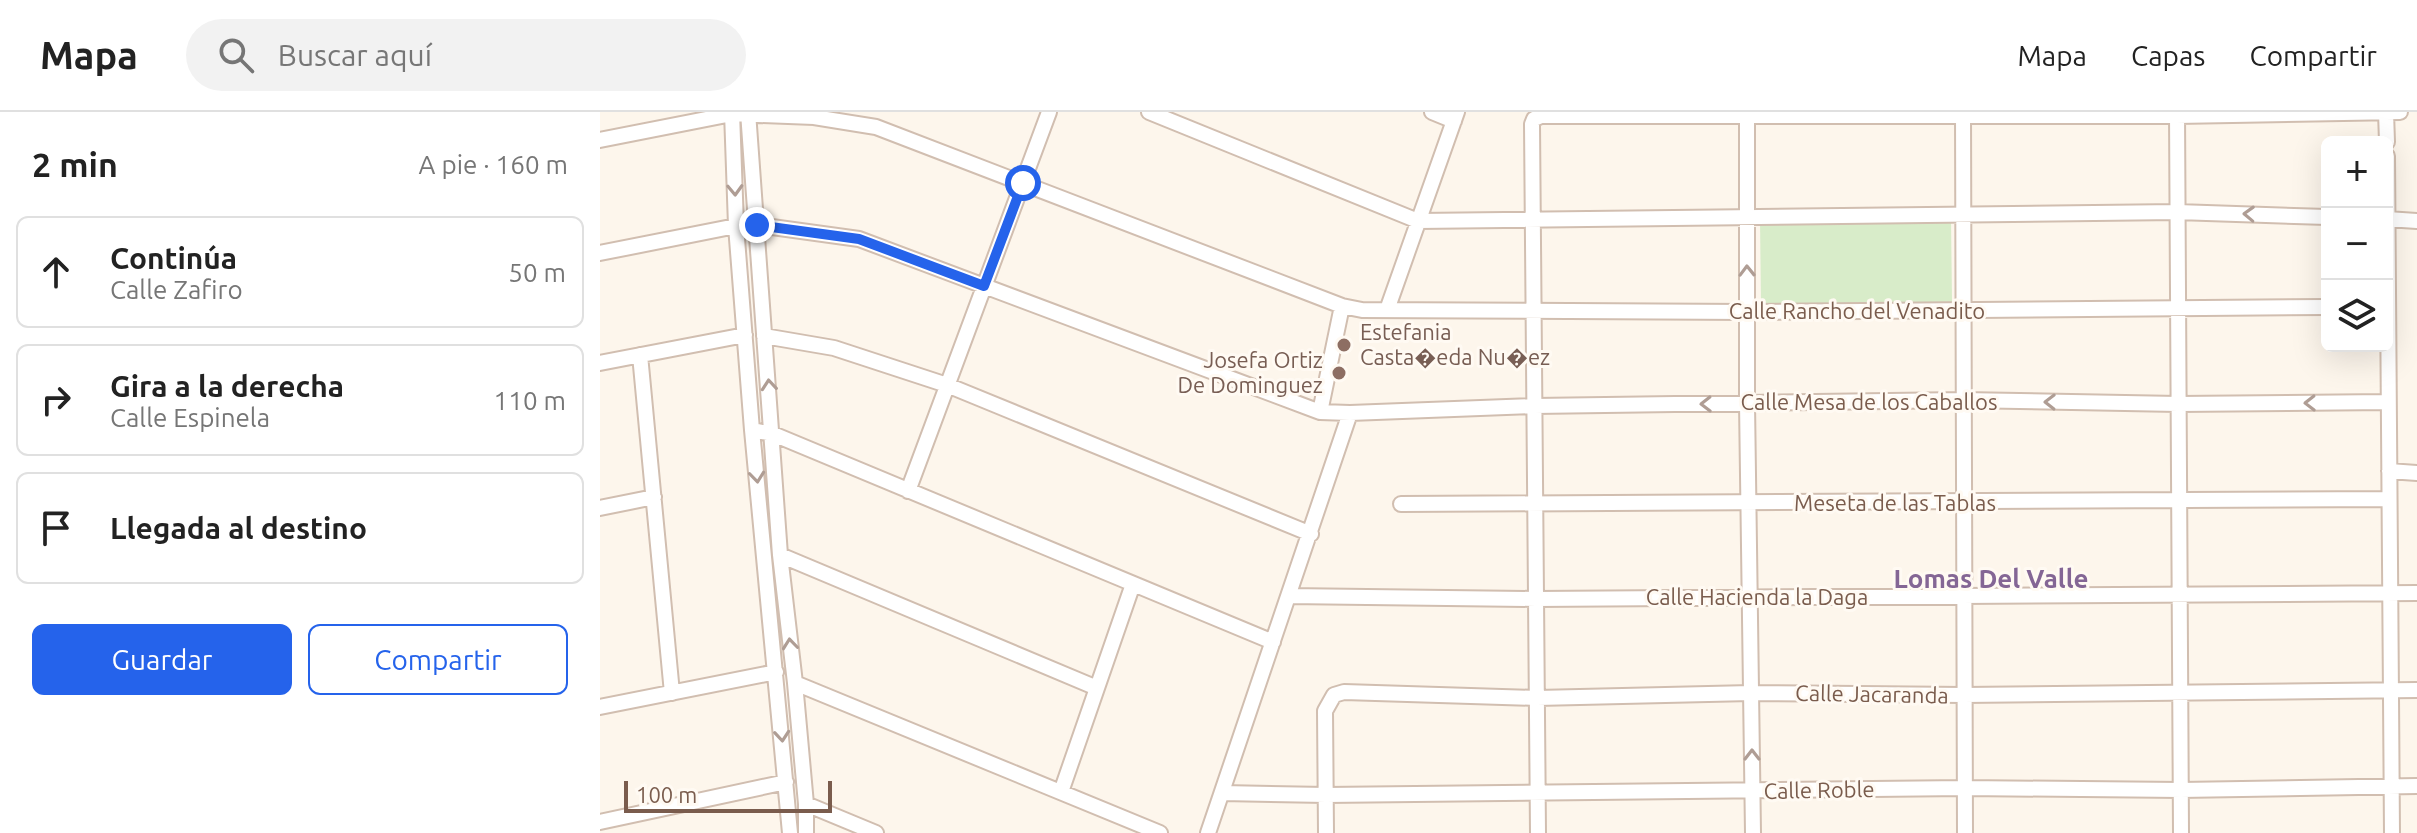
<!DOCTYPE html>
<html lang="es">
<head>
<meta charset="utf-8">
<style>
  body { margin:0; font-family:Ubuntu,sans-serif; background:#f2f2f2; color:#222 }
  .controls { position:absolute; right:24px; top:24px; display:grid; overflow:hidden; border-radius:12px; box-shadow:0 8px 32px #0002 }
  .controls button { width:72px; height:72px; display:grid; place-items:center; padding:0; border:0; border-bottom:2px solid #e0e0e0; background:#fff; color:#222; font:40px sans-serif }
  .scale { position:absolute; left:24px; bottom:20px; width:208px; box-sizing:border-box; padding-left:8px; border:4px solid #7a5c4d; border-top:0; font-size:22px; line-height:28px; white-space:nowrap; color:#7a5c4d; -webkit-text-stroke:6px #fffaf3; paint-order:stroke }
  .stop { position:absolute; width:24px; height:24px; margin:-18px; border:6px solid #2563eb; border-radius:50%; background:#fff }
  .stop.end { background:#2563eb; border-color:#fff; box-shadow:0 2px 8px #0008 }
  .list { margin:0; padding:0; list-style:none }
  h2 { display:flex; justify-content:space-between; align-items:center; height:104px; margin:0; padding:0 32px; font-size:34px }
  h2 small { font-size:26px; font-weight:400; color:#767676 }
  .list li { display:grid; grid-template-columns:52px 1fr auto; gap:24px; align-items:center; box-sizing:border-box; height:112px; margin:0 16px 16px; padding:0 16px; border:2px solid #e0e0e0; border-radius:12px }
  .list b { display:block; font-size:30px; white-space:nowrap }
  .list p { margin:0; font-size:26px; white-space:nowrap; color:#767676 }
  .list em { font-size:26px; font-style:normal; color:#767676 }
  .actions { display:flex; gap:16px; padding:24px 32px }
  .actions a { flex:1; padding:18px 0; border:2px solid #2563eb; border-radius:12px; text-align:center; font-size:28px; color:#2563eb }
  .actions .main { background:#2563eb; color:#fff }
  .icon { flex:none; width:44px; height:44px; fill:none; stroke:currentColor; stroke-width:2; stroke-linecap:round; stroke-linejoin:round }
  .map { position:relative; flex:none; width:1817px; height:721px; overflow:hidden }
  header { display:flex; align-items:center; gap:48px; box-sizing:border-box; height:112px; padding:0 40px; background:#fff; border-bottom:2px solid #e0e0e0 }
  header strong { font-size:38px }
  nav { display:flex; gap:44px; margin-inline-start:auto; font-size:28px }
  .search { width:560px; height:72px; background:#f2f2f2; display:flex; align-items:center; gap:20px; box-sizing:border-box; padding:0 28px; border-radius:44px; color:#767676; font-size:30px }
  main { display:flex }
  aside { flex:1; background:#fff }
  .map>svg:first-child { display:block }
</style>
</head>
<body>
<header>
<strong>Mapa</strong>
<div class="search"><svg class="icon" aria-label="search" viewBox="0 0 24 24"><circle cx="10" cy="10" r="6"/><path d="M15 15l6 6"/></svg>Buscar aquí</div>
<nav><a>Mapa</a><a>Capas</a><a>Compartir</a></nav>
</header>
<main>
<aside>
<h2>2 min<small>A pie · 160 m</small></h2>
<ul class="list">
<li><svg class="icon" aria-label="ahead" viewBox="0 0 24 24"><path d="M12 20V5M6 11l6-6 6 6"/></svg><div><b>Continúa</b><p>Calle Zafiro</p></div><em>50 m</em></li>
<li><svg class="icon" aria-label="right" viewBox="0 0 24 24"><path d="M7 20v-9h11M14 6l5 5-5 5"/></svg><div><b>Gira a la derecha</b><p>Calle Espinela</p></div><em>110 m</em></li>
<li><svg class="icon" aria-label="arrive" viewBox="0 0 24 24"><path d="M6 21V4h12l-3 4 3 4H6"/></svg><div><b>Llegada al destino</b></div></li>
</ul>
<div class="actions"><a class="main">Guardar</a><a>Compartir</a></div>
</aside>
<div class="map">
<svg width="1817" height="721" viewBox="0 0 1817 721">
  <rect width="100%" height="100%" fill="#fdf6ec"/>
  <!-- green -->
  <path fill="#d8ecc9" d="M1351 105 1352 190 1161 193 1160 107Z"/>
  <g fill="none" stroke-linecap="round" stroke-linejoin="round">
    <defs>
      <path id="minor" d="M132 0 136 114 152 318 190 721
        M148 0 180 443 195 571 206 692V721
        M549 0 818 109 1577 100 1727 105
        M832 0 854 9
        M1147 0V291L1153 721
        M1363 0 1365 721
        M1577 0 1581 721
        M1786 0 1787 30
        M0 28 132 2 214 5 276 15 742 194 762 198 1148 200 1727 195
        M1787 44 1792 721
        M1787 107 1817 109
        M0 141 136 114 157 113 259 127 720 300 750 301 935 294 1362 288 1578 292 1788 290
        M787 198 857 0
        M164 224 234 236 347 273 711 422
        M40 243 72 581
        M0 251 145 223
        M720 300 742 194
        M152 318 173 322 673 530
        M1789 359 1817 361
        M308 379 449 0
        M801 392 1789 387
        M0 396 54 385
        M180 443 497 576
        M688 484 936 487 1817 481
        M195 571 560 721
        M0 595 176 560
        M461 680 533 472
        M622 681 726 683 1365 676 1581 678 1817 674
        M206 692 276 721
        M0 710 186 670
        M608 721 750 301
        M726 721 725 599 734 583 744 580 937 586 1151 581 1364 583 1817 578
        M938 721 932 12 934 7 941 4H1577L1800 0"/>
    </defs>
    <!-- minor casing -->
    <use href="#minor" stroke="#d1beb0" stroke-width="18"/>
    <!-- minor -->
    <use href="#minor" stroke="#fff" stroke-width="14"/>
  </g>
  <!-- one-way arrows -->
  <defs><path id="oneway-chevron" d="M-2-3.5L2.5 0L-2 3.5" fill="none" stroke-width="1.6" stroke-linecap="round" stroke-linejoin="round" transform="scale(2)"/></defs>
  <g stroke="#af9d94">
    <use href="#oneway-chevron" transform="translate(135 78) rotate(88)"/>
    <use href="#oneway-chevron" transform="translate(1649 102) rotate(-178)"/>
    <use href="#oneway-chevron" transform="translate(1147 159) rotate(-91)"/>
    <use href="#oneway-chevron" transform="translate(169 273) rotate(-95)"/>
    <use href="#oneway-chevron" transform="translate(1450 290) rotate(-179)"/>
    <use href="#oneway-chevron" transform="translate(1710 291) rotate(179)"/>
    <use href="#oneway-chevron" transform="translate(1106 292) rotate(179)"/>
    <use href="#oneway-chevron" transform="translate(157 365) rotate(84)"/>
    <use href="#oneway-chevron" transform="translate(190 532) rotate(-96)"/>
    <use href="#oneway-chevron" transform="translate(182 624) rotate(85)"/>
    <use href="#oneway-chevron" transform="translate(1152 643) rotate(-90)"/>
  </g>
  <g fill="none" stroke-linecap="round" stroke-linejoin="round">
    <!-- route -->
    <path stroke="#2563eb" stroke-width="10" d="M157 113 259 127 384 174 423 71"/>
  </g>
  <!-- markers -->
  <g fill="#8d6e63" stroke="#fffaf3" stroke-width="3">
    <circle cx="744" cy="233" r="8"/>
    <circle cx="739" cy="261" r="8"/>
  </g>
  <g text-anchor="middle" stroke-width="6" stroke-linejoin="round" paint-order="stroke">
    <!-- street labels -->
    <g font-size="22" fill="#7a5c4d" stroke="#fffaf3">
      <text x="1257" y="207">Calle Rancho del Venadito</text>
      <text x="1269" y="298">Calle Mesa de los Caballos</text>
      <text x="1295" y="399">Meseta de las Tablas</text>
      <text x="1157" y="493">Calle Hacienda la Daga</text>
      <text transform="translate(1272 582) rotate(1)" y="8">Calle Jacaranda</text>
      <text transform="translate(1219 678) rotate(-1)" y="8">Calle Roble</text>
    </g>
    <!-- education labels -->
    <g font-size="22" fill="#785e54" stroke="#fffaf3" text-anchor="start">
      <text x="760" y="228">Estefania<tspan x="760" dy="25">Casta�eda Nu�ez</tspan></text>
      <text x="723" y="256" text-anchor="end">Josefa Ortiz<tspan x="723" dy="25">De Dominguez</tspan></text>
    </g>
    <!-- quarter labels -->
    <g font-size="26" font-weight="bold" fill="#846695" stroke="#fffaf3">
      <text x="1391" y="476">Lomas Del Valle</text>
    </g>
  </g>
</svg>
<div class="controls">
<button>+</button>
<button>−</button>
<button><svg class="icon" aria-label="layers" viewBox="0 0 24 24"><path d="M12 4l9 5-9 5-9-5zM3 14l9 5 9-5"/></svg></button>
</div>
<div class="scale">100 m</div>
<div class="stop" style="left:423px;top:71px"></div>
<div class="stop end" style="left:157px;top:113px"></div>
</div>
</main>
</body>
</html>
